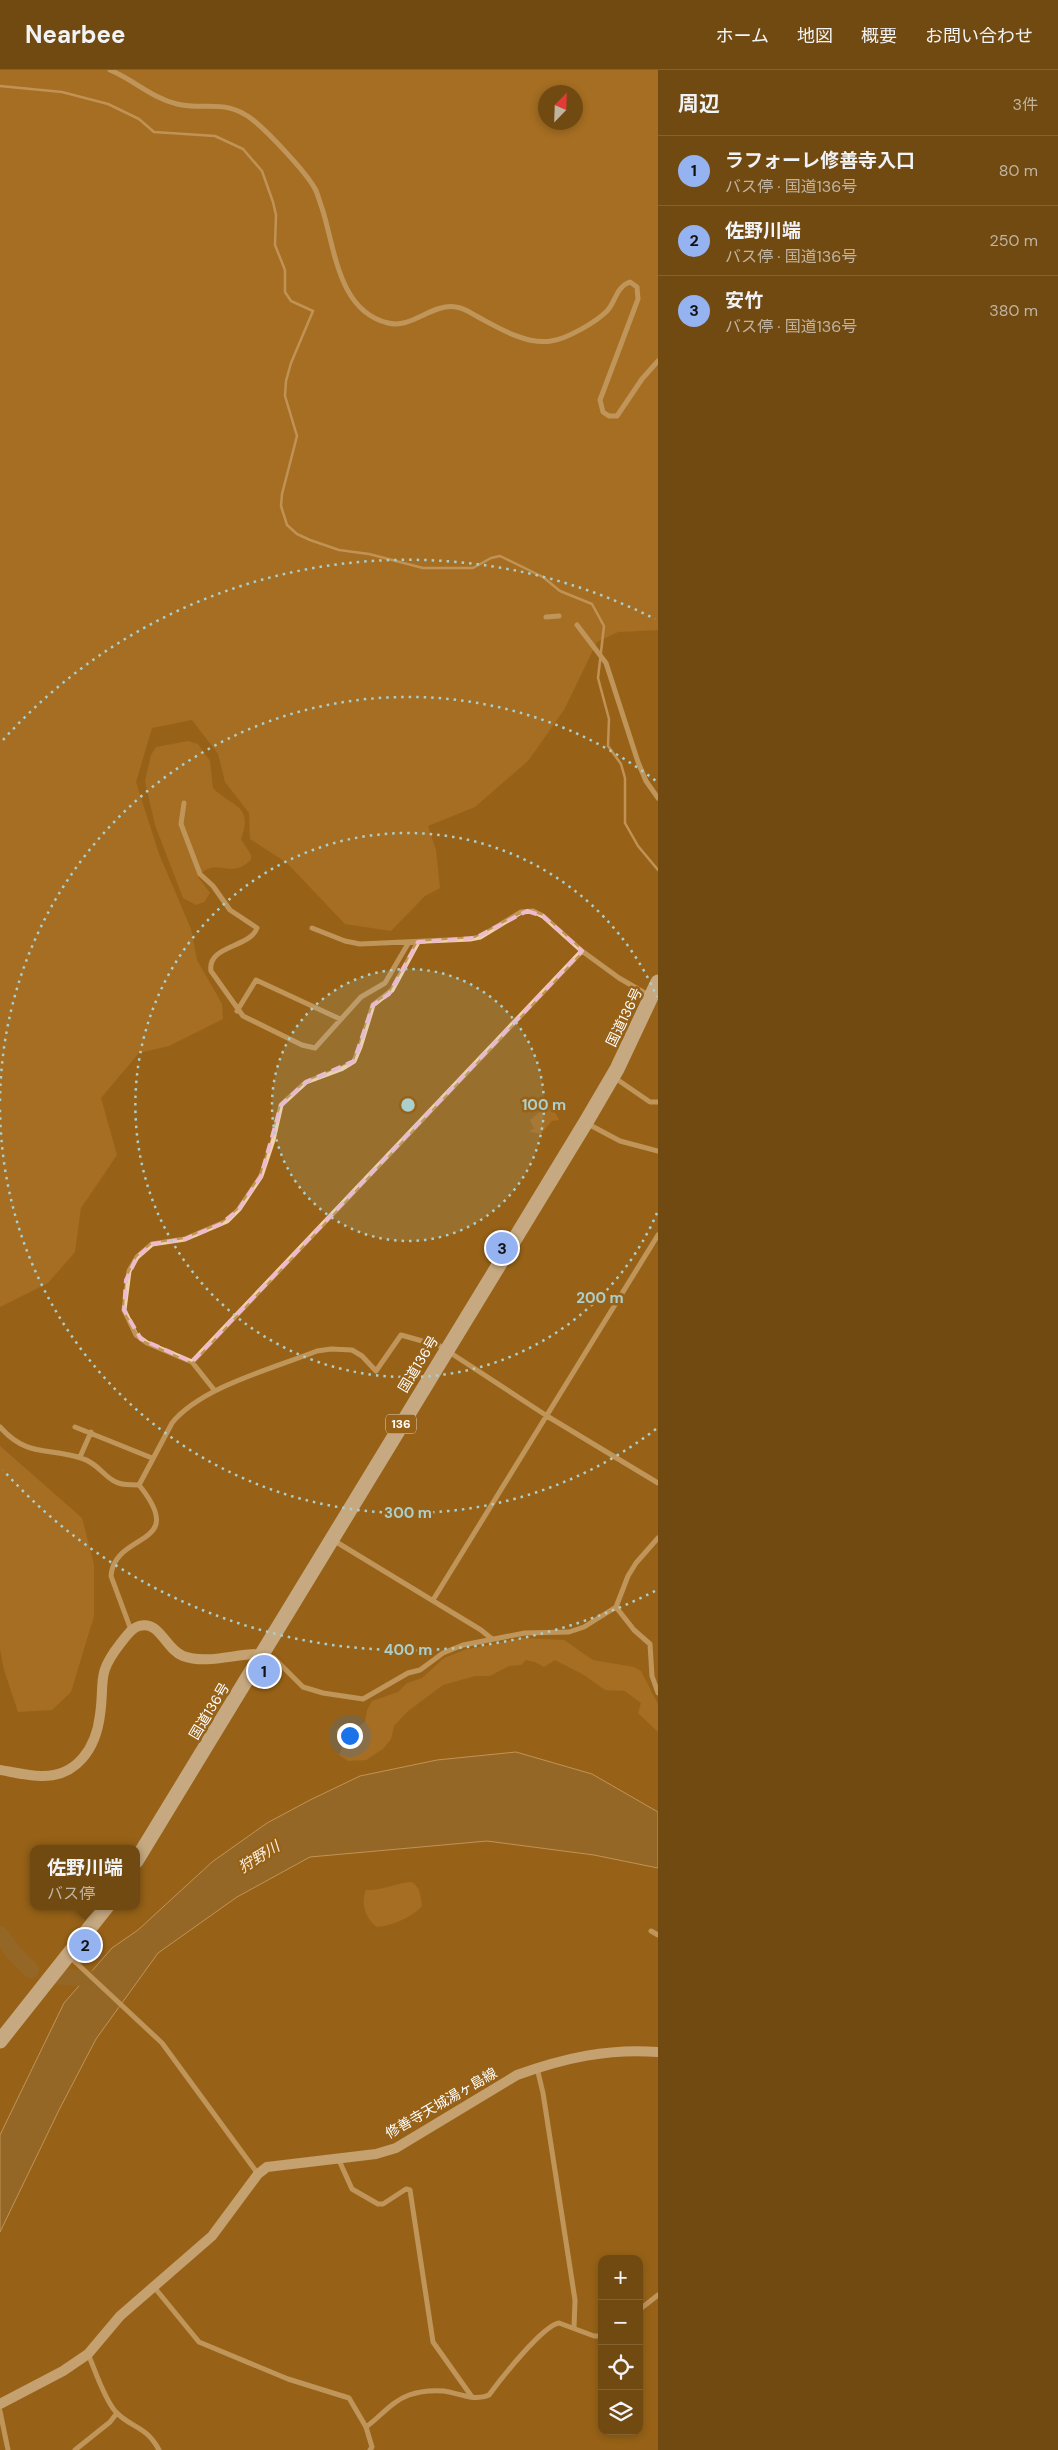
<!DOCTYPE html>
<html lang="ja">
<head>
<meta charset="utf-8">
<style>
  body { margin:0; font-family:"DM Sans","Noto Sans JP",sans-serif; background:#795420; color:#f1f3f6 }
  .controls { position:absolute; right:15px; bottom:15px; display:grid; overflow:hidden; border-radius:10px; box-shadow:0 2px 8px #0003 }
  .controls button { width:45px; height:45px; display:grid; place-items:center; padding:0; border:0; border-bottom:1px solid #836232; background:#714a12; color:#f1f3f6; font:25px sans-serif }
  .compass { position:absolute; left:538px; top:15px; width:45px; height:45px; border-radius:50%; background:#714a12; box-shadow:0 2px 8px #0003; rotate:23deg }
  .you { position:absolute; left:349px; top:1665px; width:18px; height:18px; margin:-12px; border:4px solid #fff; border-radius:50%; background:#1a73e8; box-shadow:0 0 0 8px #1a73e833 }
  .badge { display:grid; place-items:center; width:32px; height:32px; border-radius:50%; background:#95b2f1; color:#111; font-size:16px; font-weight:700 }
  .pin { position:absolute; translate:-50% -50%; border:2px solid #fff; box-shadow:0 1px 5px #0006 }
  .popup { position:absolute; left:30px; top:1775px; width:110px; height:65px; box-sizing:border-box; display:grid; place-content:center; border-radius:10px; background:#714a12; filter:drop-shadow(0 1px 4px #0005); font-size:16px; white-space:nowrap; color:#c0b39f }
  .popup b { font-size:19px; color:#f1f3f6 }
  .popup::after { content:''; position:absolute; left:50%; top:100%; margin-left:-10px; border:10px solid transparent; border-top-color:#714a12 }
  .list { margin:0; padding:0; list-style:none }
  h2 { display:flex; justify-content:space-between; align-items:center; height:65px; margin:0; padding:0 20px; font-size:21px }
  h2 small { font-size:16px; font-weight:400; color:#c0b39f }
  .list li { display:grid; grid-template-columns:32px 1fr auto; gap:15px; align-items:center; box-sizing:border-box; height:70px; padding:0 20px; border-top:1px solid #836232 }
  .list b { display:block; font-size:19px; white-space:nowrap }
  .list p { margin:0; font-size:16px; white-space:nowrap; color:#c0b39f }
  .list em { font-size:16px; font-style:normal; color:#c0b39f }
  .icon { flex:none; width:28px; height:28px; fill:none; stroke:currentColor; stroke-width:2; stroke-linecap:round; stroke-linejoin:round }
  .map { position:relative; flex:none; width:658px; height:2380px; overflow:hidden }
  header { display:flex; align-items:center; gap:30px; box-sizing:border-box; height:70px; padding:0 25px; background:#714a12; border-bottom:1px solid #836232 }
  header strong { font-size:24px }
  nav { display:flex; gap:28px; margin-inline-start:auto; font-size:18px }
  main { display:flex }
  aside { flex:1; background:#714a12 }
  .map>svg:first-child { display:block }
</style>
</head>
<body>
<header>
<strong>Nearbee</strong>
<nav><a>ホーム</a><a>地図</a><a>概要</a><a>お問い合わせ</a></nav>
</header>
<main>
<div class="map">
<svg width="658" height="2380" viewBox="0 0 658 2380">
  <rect width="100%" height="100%" fill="#976218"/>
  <!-- green -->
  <path fill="#b67c2f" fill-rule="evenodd" d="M0 0H658V560L618 562 597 572 564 640 528 691 475 737 428 756 436 780 440 818 425 826 391 861 345 854 287 793 250 769 249 743 225 712 218 684 192 650 152 658 136 712 159 784 191 859 197 890 222 934 223 949 169 976 139 983 101 1028 117 1085 81 1138 75 1182 48 1213 0 1237ZM546 22H576V52H546Z
    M188 671 198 674 210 691 213 718C231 737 254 734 241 769L251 785V790C248 792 244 796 241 797 224 804 213 788 198 807L210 823 204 832 196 835 183 828 155 755 145 711 151 685 156 677Z
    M547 1036H552L559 1050 552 1051 541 1064 531 1062 530 1060 534 1059 530 1050Z
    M0 1376 82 1448 94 1494V1546L71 1622 52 1640 18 1642 4 1600 0 1579Z
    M523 1568 564 1570 593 1590 634 1597 641 1601 658 1634V1662L638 1643 641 1633 625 1621 605 1620 584 1605 555 1590 544 1597 535 1592 526 1590 521 1595 509 1596 490 1606H475L443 1615 408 1641 394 1656 391 1669 383 1679 366 1690 348 1691 339 1685 342 1678 336 1660C343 1653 348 1654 356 1658L365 1652 367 1640 372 1631 398 1622 407 1613 422 1608 444 1588 464 1580Z
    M412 1812C421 1818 420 1826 422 1836 413 1847 391 1856 377 1857 366 1849 360 1834 366 1820 381 1821 395 1813 412 1812Z"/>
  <!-- water -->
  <path fill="#936e38" stroke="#f3cd9e" d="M516 1682 592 1704 658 1742V1798L594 1785 487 1771 310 1787 237 1827 158 1883 96 1969 59 2040 0 2162V2065L64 1933 112 1878 138 1860 212 1792 267 1753 310 1730 360 1706 437 1690Z"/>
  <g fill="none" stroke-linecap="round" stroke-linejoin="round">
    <!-- stream -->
    <path stroke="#f3cd9e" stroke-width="2.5" d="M0 16 62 22 108 34 139 49 154 62 215 66 243 79 262 101 273 132 276 145 275 175 285 200V222L291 231 313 241 291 293 286 311 285 326 297 366 282 424 281 436 287 455 297 464 310 470 339 480 369 484 423 498H473L491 488 500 486 543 507 560 521 592 534 604 556 598 608 609 649 608 676 621 694 625 708V753L638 776 658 800"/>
    <!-- river -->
    <path stroke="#936e38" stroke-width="16" d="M0 1864 14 1883 31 1900
      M53 1906 109 1910"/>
    <!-- street -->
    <path stroke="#f1d3ab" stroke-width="5" d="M110 0C134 10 152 28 177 34 205 41 226 28 253 50 268 62 304 100 314 117 318 123 319 131 322 138 335 178 338 241 388 253 412 259 432 233 456 237 465 238 472 244 480 248 500 259 528 275 551 271 567 269 596 252 607 241 616 231 616 217 630 212L637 217 638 229 600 330 603 342 609 346H617L642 309 658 291
      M546 547 559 546
      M577 555 606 593 638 692 646 711 658 728
      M184 733 181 754 200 804 213 816 230 840 257 858C250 878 207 875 211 901L243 946 302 975 315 978 361 927 385 913 409 872
      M312 858 345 871 360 874 470 869 480 867 521 842 533 841 543 846 582 881 619 908 650 926
      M237 941 256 910 340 949
      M615 1008 650 1032H658
      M588 1054 620 1071 658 1081
      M192 1292 582 881
      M215 1321 192 1292 147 1273 136 1265 124 1240 129 1201 137 1187 152 1174 185 1169 227 1151 239 1139 261 1106 273 1070 281 1035 306 1012 341 999 354 991 360 977 373 935 392 920 418 872
      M0 1357C28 1388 47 1377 81 1388 98 1393 104 1407 116 1412 123 1416 132 1414 139 1415 190 1478 114 1461 111 1506L131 1560
      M75 1357 152 1388
      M80 1387 91 1362
      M139 1415 172 1353C201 1317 274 1298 317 1281L331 1279 352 1280 362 1286 376 1301 401 1265 440 1276 547 1346 658 1413
      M333 1470 481 1560 492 1569
      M433 1530 658 1165
      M616 1537 634 1560 650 1574 652 1606 658 1623
      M265 1584 274 1588 303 1617 323 1623 363 1629 408 1603 420 1600 443 1583 463 1575 525 1563 569 1562 584 1557 616 1537 628 1506 636 1493 658 1468
      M651 1861 658 1865
      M70 1887 162 1973 258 2104
      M537 1998 543 2023 575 2230 574 2258
      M338 2088 352 2119 378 2134H383L406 2119 410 2120 433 2272 472 2327
      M154 2217 199 2272 288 2309 349 2328 366 2357 372 2377 370 2380
      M639 2240 658 2225
      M88 2284C96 2302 103 2326 115 2341 130 2358 146 2355 159 2380
      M0 2341 8 2380
      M366 2357C380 2347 392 2331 409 2325 420 2321 432 2320 444 2321 458 2323 475 2332 489 2325 500 2310 542 2256 559 2253L594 2266H602
      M75 2380 110 2352 117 2343"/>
    <!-- secondary -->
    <path stroke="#fbedd9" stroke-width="10" d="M0 1700C13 1702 28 1706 41 1706 77 1707 96 1678 100 1645 105 1610 96 1605 120 1574 125 1568 131 1558 139 1556 160 1550 165 1579 183 1586 207 1595 237 1583 262 1584
      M0 2334 63 2301 88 2284 120 2246 212 2166 258 2104 267 2097 376 2084 396 2078 517 2005C564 1988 609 1978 658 1982"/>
    <!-- highway -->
    <path stroke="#fff" stroke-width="15" d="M136 1791 586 1052 617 999 658 912
      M0 1971 107 1836"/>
  </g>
  <!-- marked area -->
  <path d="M0 0H658V2380H0ZM527 841 543 846 582 881 192 1292 141 1269 124 1240 126 1210 137 1187 152 1174 185 1169 221 1154 239 1139 261 1106 281 1035 306 1012 354 991 373 935 389 924 418 872 475 868Z" fill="#976218" fill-opacity=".55" fill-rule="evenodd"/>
  <path fill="none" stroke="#edbace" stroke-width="4" stroke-dasharray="10 6" stroke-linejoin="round" d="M527 841 543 846 582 881 192 1292 141 1269 124 1240 126 1210 137 1187 152 1174 185 1169 221 1154 239 1139 261 1106 281 1035 306 1012 354 991 373 935 389 924 418 872 475 868Z"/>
  <!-- distance rings -->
  <circle cx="408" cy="1035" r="136" fill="#abcfcc" fill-opacity=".12"/>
  <g fill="none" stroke="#abcfcc" stroke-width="2.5" stroke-dasharray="2.5 5">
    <circle cx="408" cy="1035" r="136"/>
    <path d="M657 1143A272 272 0 1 1 657 927"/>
    <path d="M656 1359A408 408 0 0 1 0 1039M0 1031A408 408 0 0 1 656 711"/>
    <path d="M655 1521A545 545 0 0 1 3 1400M3 670A545 545 0 0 1 655 549"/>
  </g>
  <g text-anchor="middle" stroke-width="5" stroke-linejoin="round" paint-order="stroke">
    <!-- shield labels -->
    <rect fill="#976218" stroke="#e0d0ba" stroke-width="1" x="386" y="1344.5" width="30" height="19" rx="4"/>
    <g font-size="12" font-weight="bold" fill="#fff">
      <text x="401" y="1358">136</text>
    </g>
    <!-- street labels -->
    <g font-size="14" fill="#fff" stroke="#976218">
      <text transform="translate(624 947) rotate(-64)" y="5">国道136号</text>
      <text transform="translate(418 1294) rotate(-59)" y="5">国道136号</text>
      <text transform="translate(209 1641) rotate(-59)" y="5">国道136号</text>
      <text transform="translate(441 2033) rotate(-30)" y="5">修善寺天城湯ヶ島線</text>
    </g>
    <!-- water labels -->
    <g font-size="15" font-style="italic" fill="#fbefdf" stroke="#976218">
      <text transform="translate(259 1787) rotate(-32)" y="5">狩野川</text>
    </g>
  </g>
  <circle cx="408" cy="1035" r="8" fill="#abcfcc" stroke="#976218" stroke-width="2.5"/>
  <g font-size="15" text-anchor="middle" font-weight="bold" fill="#abcfcc" stroke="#976218" stroke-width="5" stroke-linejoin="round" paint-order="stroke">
    <text x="544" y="1040">100 m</text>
    <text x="600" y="1233">200 m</text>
    <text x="408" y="1448">300 m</text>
    <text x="408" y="1585">400 m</text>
  </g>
</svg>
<div class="controls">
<button>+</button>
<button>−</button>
<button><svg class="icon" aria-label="locate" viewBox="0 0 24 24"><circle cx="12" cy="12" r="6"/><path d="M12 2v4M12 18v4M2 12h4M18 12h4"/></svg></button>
<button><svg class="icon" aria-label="layers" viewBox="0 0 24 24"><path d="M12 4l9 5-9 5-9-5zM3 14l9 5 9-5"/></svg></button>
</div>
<svg class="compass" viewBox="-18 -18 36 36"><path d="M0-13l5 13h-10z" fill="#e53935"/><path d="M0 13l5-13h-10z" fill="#c0b39f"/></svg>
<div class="you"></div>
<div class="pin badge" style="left:264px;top:1601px">1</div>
<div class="pin badge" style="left:85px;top:1875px">2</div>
<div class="popup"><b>佐野川端</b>バス停</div>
<div class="pin badge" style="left:502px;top:1178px">3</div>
</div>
<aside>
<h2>周辺<small>3件</small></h2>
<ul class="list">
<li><span class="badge">1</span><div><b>ラフォーレ修善寺入口</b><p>バス停 · 国道136号</p></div><em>80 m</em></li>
<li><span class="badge">2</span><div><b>佐野川端</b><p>バス停 · 国道136号</p></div><em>250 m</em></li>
<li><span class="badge">3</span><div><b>安竹</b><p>バス停 · 国道136号</p></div><em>380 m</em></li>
</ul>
</aside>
</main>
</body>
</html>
